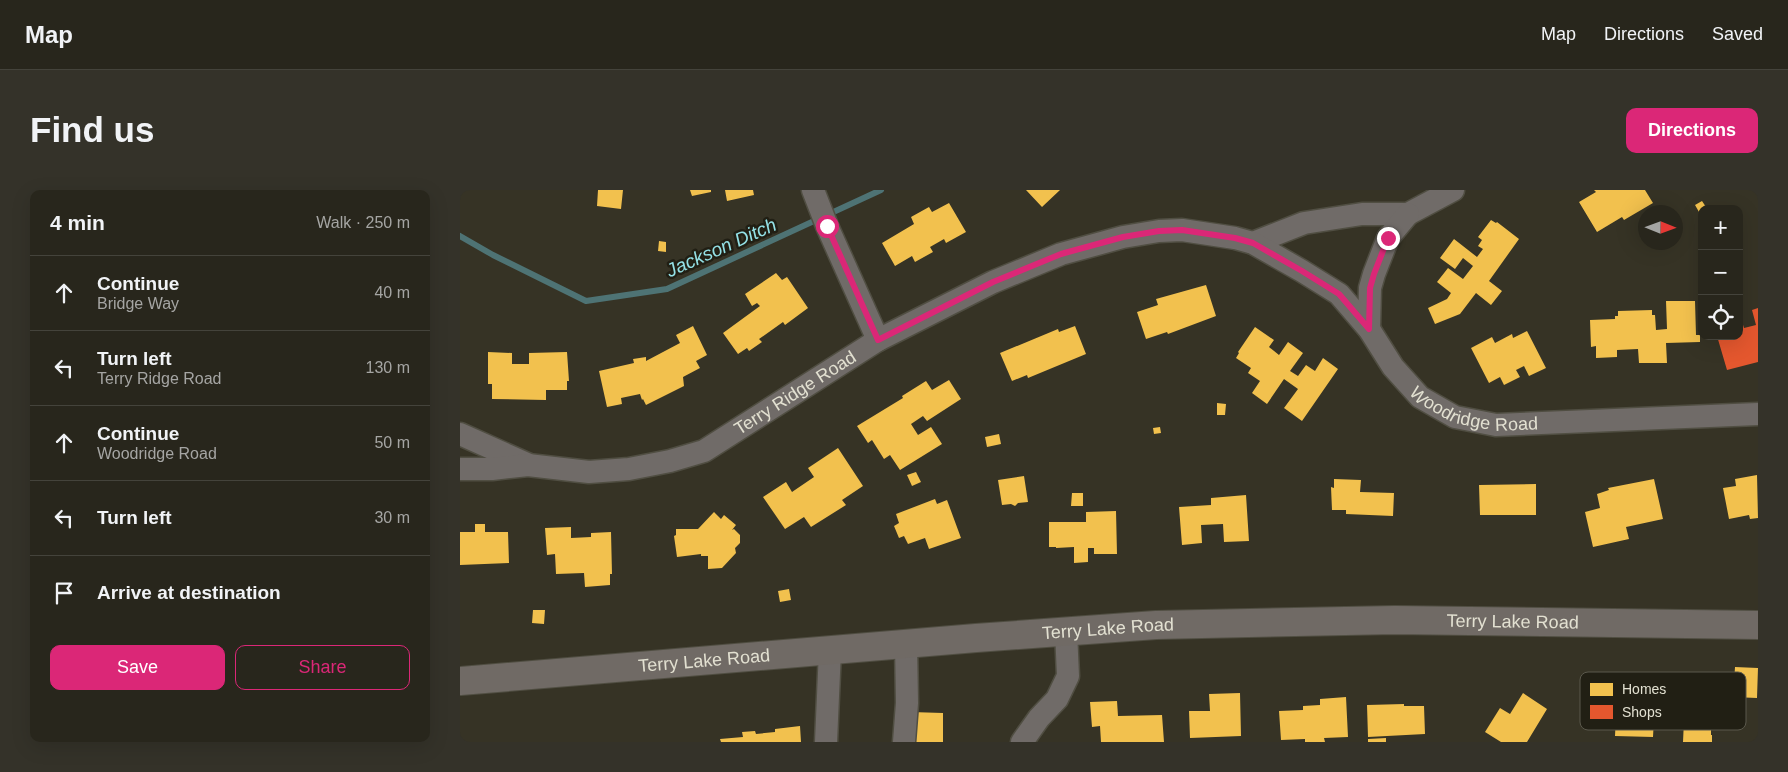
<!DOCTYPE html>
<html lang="en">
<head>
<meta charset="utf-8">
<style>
  body { margin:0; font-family:Helvetica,sans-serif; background:#343229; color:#f1f3f6 }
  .controls { position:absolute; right:15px; top:15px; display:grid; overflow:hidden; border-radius:10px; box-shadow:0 5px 20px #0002 }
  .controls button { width:45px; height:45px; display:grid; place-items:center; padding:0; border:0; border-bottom:1px solid #44433b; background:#28261c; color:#f1f3f6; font:25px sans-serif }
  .compass { position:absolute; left:1178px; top:15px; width:45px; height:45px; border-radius:50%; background:#28261c; box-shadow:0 5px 20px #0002; rotate:91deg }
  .stop { position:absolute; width:15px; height:15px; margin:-11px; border:4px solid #db2777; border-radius:50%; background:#fff }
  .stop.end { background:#db2777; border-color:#fff; box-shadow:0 1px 5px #0008 }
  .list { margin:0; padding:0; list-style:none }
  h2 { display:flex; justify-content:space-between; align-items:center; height:65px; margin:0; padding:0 20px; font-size:21px }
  h2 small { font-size:16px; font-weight:400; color:#a5a5a3 }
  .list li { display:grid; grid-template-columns:32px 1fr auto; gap:15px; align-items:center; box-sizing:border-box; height:75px; padding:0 20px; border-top:1px solid #44433b }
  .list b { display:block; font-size:19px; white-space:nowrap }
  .list p { margin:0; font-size:16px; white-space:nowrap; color:#a5a5a3 }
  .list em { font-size:16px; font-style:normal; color:#a5a5a3 }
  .actions { display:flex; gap:10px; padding:15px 20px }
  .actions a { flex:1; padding:11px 0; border:1px solid #db2777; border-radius:10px; text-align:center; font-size:18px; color:#db2777 }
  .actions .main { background:#db2777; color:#fff }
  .icon { flex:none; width:28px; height:28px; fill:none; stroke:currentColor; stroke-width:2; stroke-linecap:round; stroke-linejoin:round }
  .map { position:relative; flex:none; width:1298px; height:552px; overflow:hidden; border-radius:10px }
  header { display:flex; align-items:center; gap:30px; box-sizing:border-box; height:70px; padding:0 25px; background:#28261c; border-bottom:1px solid #44433b }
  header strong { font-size:24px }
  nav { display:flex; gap:28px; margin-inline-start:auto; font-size:18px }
  .intro { display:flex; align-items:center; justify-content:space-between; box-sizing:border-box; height:120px; padding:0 30px }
  h1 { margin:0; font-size:35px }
  .button { padding:12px 22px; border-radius:10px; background:#db2777; color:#fff; font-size:18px; font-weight:700 }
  main { display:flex; gap:30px; padding:0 30px }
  aside { flex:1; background:#28261c; border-radius:10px; box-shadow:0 5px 20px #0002 }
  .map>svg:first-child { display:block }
</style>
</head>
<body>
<header>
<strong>Map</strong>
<nav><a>Map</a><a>Directions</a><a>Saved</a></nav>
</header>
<div class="intro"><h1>Find us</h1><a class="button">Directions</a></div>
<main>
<aside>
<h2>4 min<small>Walk · 250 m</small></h2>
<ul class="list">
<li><svg class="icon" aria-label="ahead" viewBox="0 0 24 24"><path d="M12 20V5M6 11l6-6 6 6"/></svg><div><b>Continue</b><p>Bridge Way</p></div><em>40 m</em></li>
<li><svg class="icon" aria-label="left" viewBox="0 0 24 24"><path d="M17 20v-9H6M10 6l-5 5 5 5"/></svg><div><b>Turn left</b><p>Terry Ridge Road</p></div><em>130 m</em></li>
<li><svg class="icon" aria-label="ahead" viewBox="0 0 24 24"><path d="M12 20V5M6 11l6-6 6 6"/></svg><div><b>Continue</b><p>Woodridge Road</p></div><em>50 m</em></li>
<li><svg class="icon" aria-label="left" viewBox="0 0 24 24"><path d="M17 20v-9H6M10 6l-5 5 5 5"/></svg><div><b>Turn left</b></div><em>30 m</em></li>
<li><svg class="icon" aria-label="arrive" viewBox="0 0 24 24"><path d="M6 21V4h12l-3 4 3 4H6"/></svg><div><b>Arrive at destination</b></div></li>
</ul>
<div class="actions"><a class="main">Save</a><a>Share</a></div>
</aside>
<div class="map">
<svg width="1298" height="552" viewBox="0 0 1298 552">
  <rect width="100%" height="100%" fill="#363325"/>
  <!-- homes -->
  <path fill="#f2c14e" d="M138 0H163L161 19 137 16Z
    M230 0H251V2L232 6Z
    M265 0H293L294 5 267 11Z
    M566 0H600L582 17Z
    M1134 0H1185L1193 13 1164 30 1162 27 1137 42 1119 12 1136 2Z
    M1242 11 1246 17 1242 19 1239 22 1235 15Z
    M489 13 506 42 486 53 484 49 470 57 473 62 455 72 452 66 435 76 422 53 454 34 451 27 469 17 472 22Z
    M1031 30 1036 33 1037 32 1059 49 1029 91 1042 101 1031 115 1016 103 1000 124 975 134 968 118 987 109 991 103 977 92 988 78 1003 89 1013 76 1003 68 995 79 980 68 994 49 1017 67 1023 59 1018 56 1022 50 1018 47Z
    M199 51 206 52V62L198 61Z
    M316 83 322 90 327 87 348 118 325 135 323 132 299 149 302 152 289 161 287 158 278 164 263 143 300 116 297 113 292 116 285 104Z
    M746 95 756 126 708 144 707 142 686 149 677 122 698 115 696 109Z
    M1206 111H1235L1236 145H1240V152L1206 153 1207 173H1179L1178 159 1157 160V167L1136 168V156L1131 157 1130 130 1155 129V126H1158V121L1192 120V125H1195L1196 140 1207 139Z
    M233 136 247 165 236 171 240 178 223 187 224 196 186 215 183 209 182 210 180 204 161 208 162 214 147 217 139 181 174 173 173 169 186 167V171L220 153 216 145Z
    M615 136 626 164 568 188 567 185 552 191 540 163 598 139 599 142Z
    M795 137 814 150 809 157 819 165 828 152 843 163 830 181 838 186 846 175 855 181 863 168 878 179 842 231 824 218 838 199 824 189 807 214 792 203 800 191 788 183 791 178 776 168 779 163 778 162Z
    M1067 141 1086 178 1069 186 1064 176 1056 180 1060 187 1044 195 1040 187 1029 193 1011 158 1032 147 1035 153 1052 144 1053 148Z
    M28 162 52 163V174H69V163L107 162 109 191H107V200H86V210L32 209V194H28Z
    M489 190 501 209 467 231 463 226 451 234 458 245 471 237 482 254 440 280 430 265 424 269 412 250 408 253 397 236 443 208 442 206 466 191 472 200Z
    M757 213 766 214 765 225H757Z
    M700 237 701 243 694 244 693 238Z
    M539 244 541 254 527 257 525 247Z
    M378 258 403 296 382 310 386 315 351 337 344 327 325 339 303 307 326 292 332 302 354 287 348 278Z
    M456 282 461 292 452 296 447 285Z
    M1297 285 1298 328 1290 329 1289 325 1269 329 1263 298 1276 296 1275 289Z
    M564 286 568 312 558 313 555 316 551 314 542 315 538 290Z
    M874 289 901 290 900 302 934 303 933 326 886 324V320H872L871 297 874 298Z
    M1194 289 1203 329 1166 337 1169 349 1133 357 1125 322 1140 318 1137 304 1149 300 1148 298Z
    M1076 294V325H1020L1019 295Z
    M612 303H623V316H611Z
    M786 305 789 351 764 352 763 334 741 335 742 353 722 355 719 317 751 315V308Z
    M475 309 477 314 487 310 501 348 469 359 465 348 448 354 444 346 439 348 434 336 439 333 436 324Z
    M656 321 657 364H634V358H628V372L614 373V357L596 358V357H589V332H626V322Z
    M254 322 261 329 264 325 276 335 272 340 274 339 280 345V353L275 358 276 363 262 378 248 379V366H241V364L217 367 214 346 216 345V339H238Z
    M15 334H25V342H48L49 373 0 375V342H15Z
    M111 337V348L131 347V343L151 342 152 384H150V395L125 397 124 383 96 384 95 364 87 365 85 338Z
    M329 399 331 410 320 412 318 401Z
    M73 420H85L84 434 72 433Z
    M1275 477 1298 478 1297 508 1273 507Z
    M1248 489 1264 490 1263 526H1251V545H1252V552H1223L1225 508H1247Z
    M780 503 781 546 730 548 729 521H750L749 504Z
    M1063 503 1087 519 1067 552H1041L1025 542 1040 518 1050 524Z
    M886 507 888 547 864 548 865 552H845V549L821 550 819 521 843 520V516L860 515V509Z
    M1168 508 1195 509 1193 547 1155 546 1156 524H1167Z
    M657 511 658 526 702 525 704 552H641L640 536 632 537 630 512Z
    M944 514V516H964L965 544 908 547 907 515Z
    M451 522 483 523V552H451Z
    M340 536 341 552H261L260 549 283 547 282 542 295 541 296 544 315 542V539Z
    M926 548V552H908V549Z"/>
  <!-- shops -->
  <path fill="#e4572e" d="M1298 118V172L1267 180 1257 146H1279V122L1284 138 1296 135 1292 120Z"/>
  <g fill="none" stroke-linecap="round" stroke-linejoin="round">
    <!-- stream -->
    <path stroke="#4e7374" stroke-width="6" d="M0 46 33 65 126 111 207 99 421 0"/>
    <defs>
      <g id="minor">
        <path d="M353 0 367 36 418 150"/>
        <path d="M793 53 844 33 902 24H948L993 0"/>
        <path d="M909 139 910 98 914 84 928 48 948 24"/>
        <path d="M0 244 67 274"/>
        <path id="s1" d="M0 279H32L68 275 129 282 169 279 210 271 244 261 418 150 533 92 601 64 663 47 699 41 722 40 775 48 793 53 842 81 879 104 909 139 933 177 960 207 995 227 1036 235 1298 224"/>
        <path d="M366 552 370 460"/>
        <path d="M444 552 447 513 446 453"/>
        <path d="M562 552 579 528 597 509 608 486 606 441"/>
      </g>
      <g id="major">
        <path id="s2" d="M0 491 516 448 696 435 935 430 1298 435"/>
      </g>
    </defs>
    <!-- minor casing -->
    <use href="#minor" stroke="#504e42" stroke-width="25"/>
    <!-- major casing -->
    <use href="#major" stroke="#504e42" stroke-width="30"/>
    <!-- minor -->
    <use href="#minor" stroke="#706b68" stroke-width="22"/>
    <!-- major -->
    <use href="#major" stroke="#706a65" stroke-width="28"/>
  </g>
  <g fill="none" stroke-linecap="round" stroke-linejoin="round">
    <!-- route -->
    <path stroke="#db2777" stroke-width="6" d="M367 36 418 150 533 92 601 64 663 47 699 41 722 40 775 48 793 53 842 81 879 104 909 139 910 98 914 84 928 48"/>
  </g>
  <g text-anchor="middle" stroke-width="5" stroke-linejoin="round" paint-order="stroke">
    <!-- street labels -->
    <g font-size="18" fill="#e2e0d1" stroke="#211f14">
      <text dy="6" stroke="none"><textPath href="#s1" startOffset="355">Terry Ridge Road</textPath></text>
      <text dy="6" stroke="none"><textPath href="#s1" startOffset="1140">Woodridge Road</textPath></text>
      <text dy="6" stroke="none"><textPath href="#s2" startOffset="1055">Terry Lake Road</textPath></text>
      <text dy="6" stroke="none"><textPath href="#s2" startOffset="650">Terry Lake Road</textPath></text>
      <text dy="6" stroke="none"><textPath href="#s2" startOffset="245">Terry Lake Road</textPath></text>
    </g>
    <!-- water labels -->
    <g font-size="19" font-style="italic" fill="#94e1e6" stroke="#211f14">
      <text transform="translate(261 57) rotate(-24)" y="7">Jackson Ditch</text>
    </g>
  </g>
  <!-- legend -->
  <rect x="1120" y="482" width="166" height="58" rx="8" fill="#211f14" stroke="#5b594d" stroke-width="1"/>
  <rect x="1130" y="493" width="23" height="13" fill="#f2c14e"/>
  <rect x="1130" y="515" width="23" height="14" fill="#e4572e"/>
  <g font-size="14" fill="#e2e0d1">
    <text x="1162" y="504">Homes</text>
    <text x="1162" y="527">Shops</text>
  </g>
</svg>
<div class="controls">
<button>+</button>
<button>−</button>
<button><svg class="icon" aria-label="locate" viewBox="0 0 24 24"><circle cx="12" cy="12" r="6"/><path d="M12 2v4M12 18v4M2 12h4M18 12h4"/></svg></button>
</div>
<svg class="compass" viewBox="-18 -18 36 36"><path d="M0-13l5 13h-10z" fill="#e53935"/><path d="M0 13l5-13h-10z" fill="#a5a5a3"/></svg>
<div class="stop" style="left:367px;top:36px"></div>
<div class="stop end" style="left:928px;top:48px"></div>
</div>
</main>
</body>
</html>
